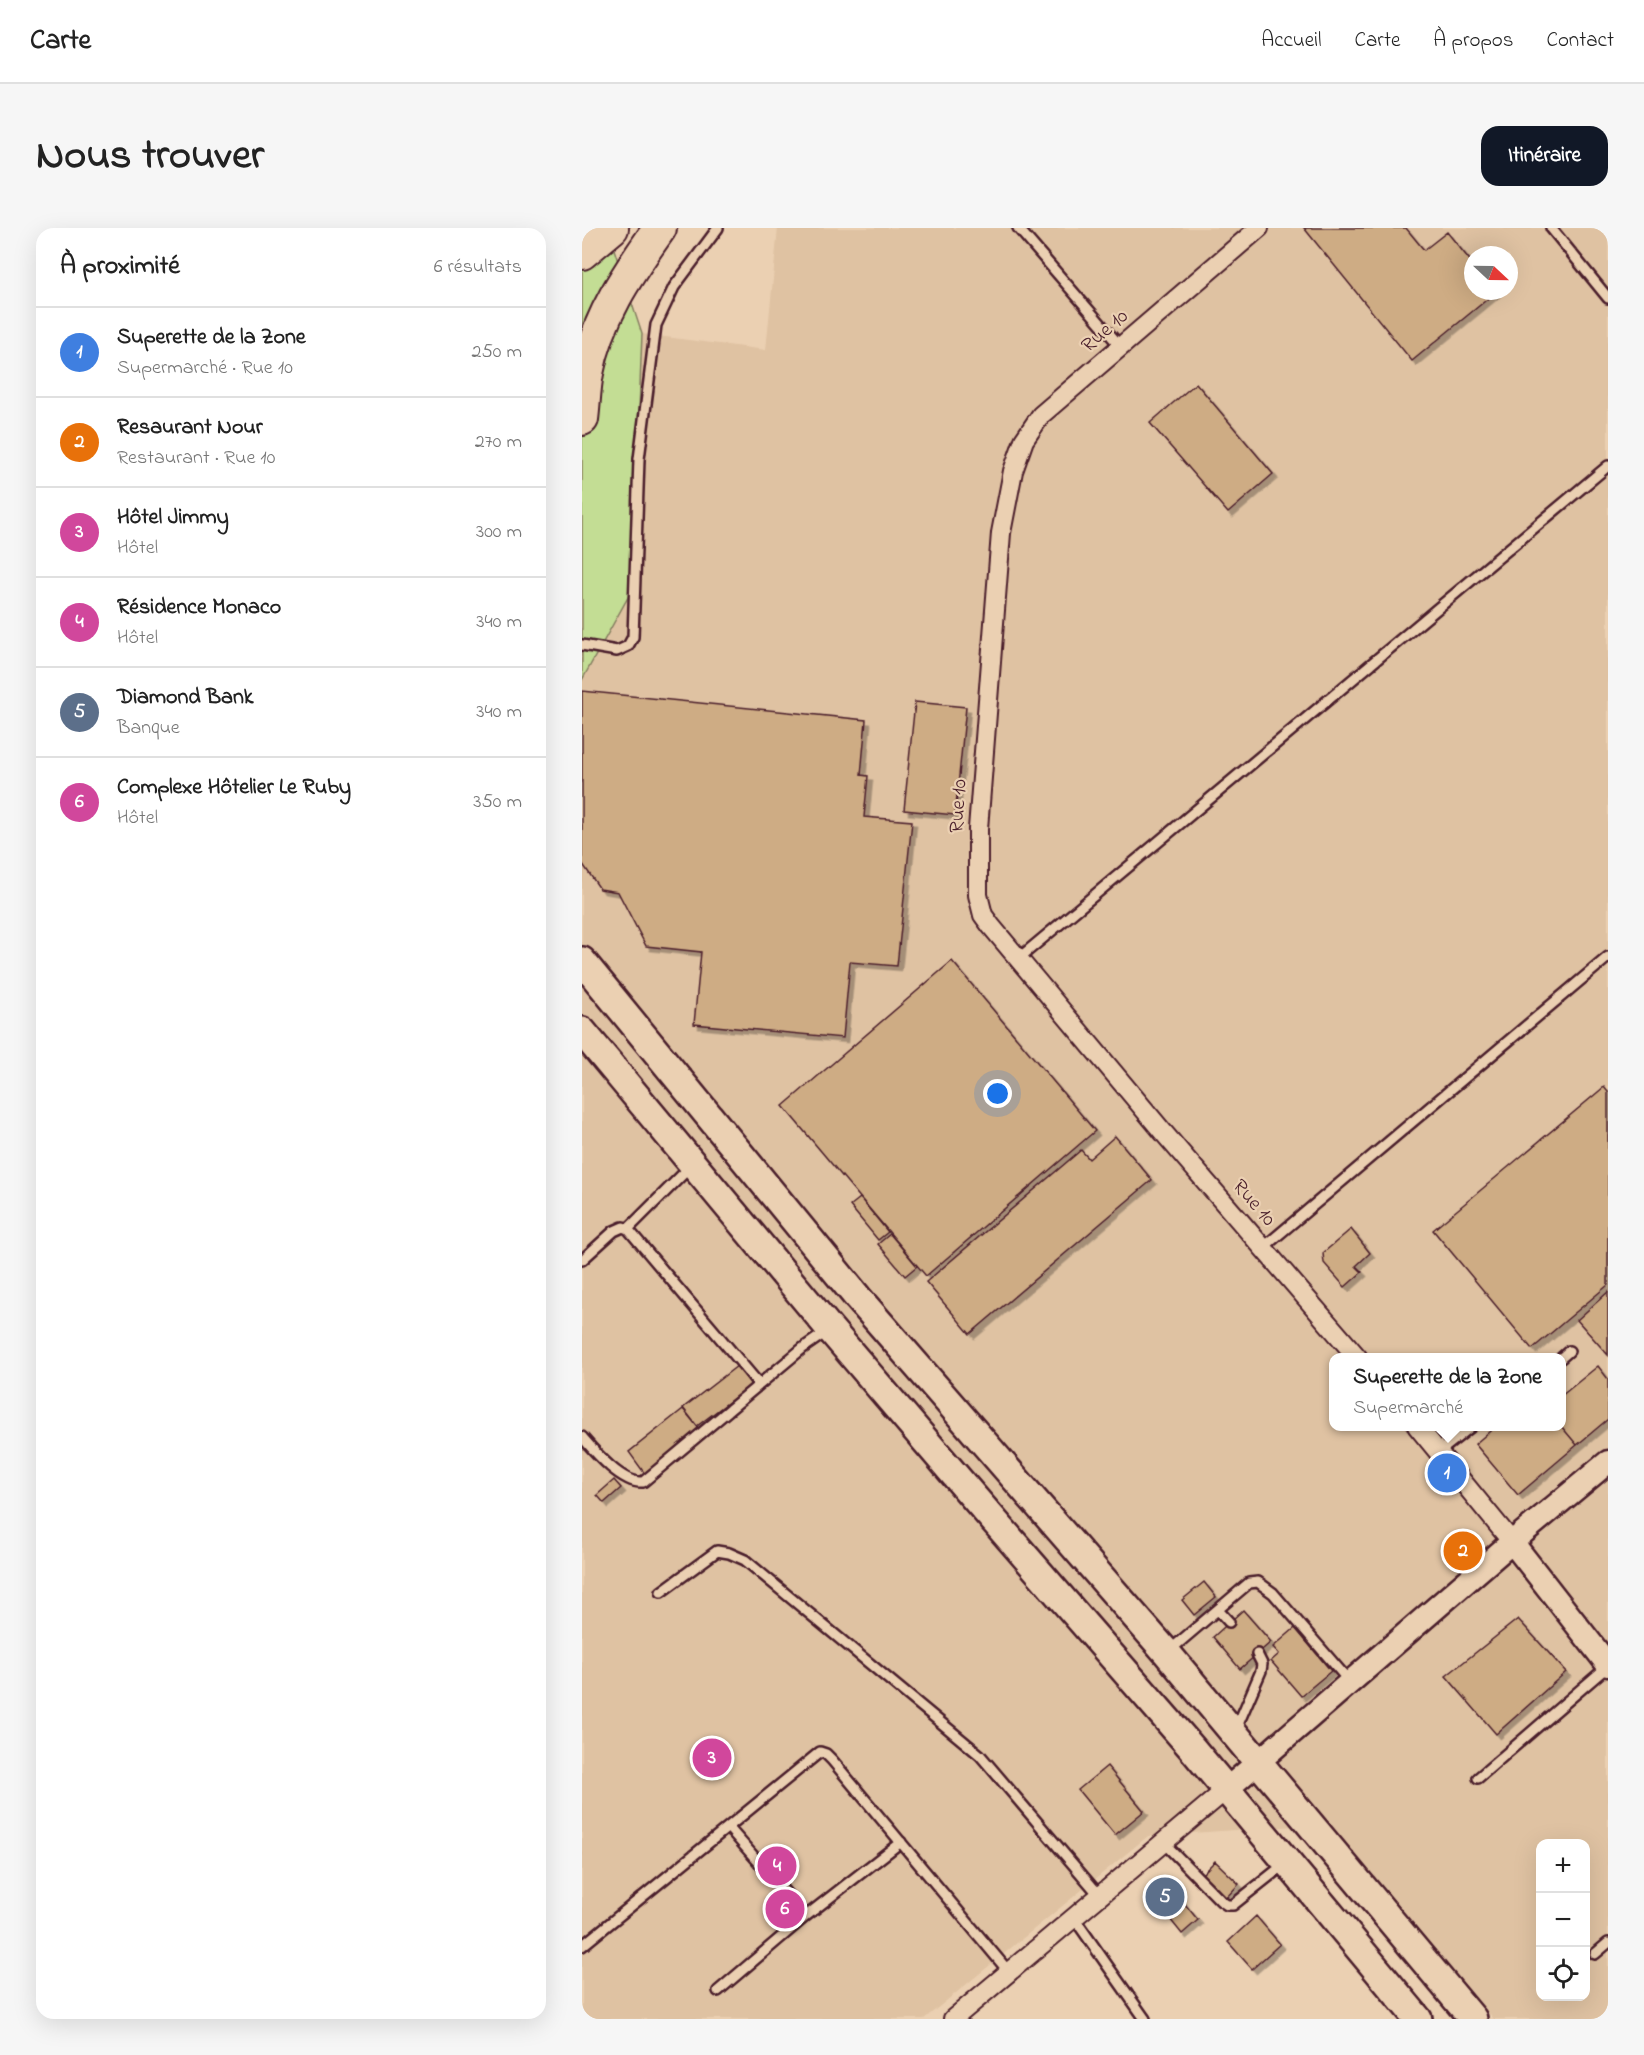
<!DOCTYPE html>
<html lang="fr">
<head>
<meta charset="utf-8">
<style>
  body { margin:0; font-family:"Indie Flower",sans-serif; background:#f6f6f6; color:#222 }
  .controls { position:absolute; right:18px; bottom:18px; display:grid; overflow:hidden; border-radius:12px; box-shadow:0 6px 24px #0002 }
  .controls button { width:54px; height:54px; display:grid; place-items:center; padding:0; border:0; border-bottom:2px solid #e0e0e0; background:#fff; color:#222; font:30px sans-serif }
  .compass { position:absolute; left:882px; top:18px; width:54px; height:54px; border-radius:50%; background:#fff; box-shadow:0 6px 24px #0002; rotate:112deg }
  .you { position:absolute; left:416px; top:866px; width:21px; height:21px; margin:-15px; border:4px solid #fff; border-radius:50%; background:#1a73e8; box-shadow:0 0 0 9px #1a73e833 }
  .badge { display:grid; place-items:center; width:39px; height:39px; border-radius:50%; background:#111827; color:#fff; font-size:20px; font-weight:700 }
  .pin { position:absolute; translate:-50% -50%; border:3px solid #fff; box-shadow:0 2px 6px #0006 }
  .popup { position:absolute; left:747px; top:1125px; width:237px; height:78px; box-sizing:border-box; display:grid; place-content:center; border-radius:12px; background:#fff; filter:drop-shadow(0 2px 4px #0005); font-size:20px; white-space:nowrap; color:#767676 }
  .popup b { font-size:22px; color:#222 }
  .popup::after { content:''; position:absolute; left:50%; top:100%; margin-left:-12px; border:12px solid transparent; border-top-color:#fff }
  .list { margin:0; padding:0; list-style:none }
  h2 { display:flex; justify-content:space-between; align-items:center; height:78px; margin:0; padding:0 24px; font-size:26px }
  h2 small { font-size:20px; font-weight:400; color:#767676 }
  .list li { display:grid; grid-template-columns:39px 1fr auto; gap:18px; align-items:center; box-sizing:border-box; height:90px; padding:0 24px; border-top:2px solid #e0e0e0 }
  .list b { display:block; font-size:22px; white-space:nowrap }
  .list p { margin:0; font-size:20px; white-space:nowrap; color:#767676 }
  .list em { font-size:20px; font-style:normal; color:#767676 }
  .icon { flex:none; width:33px; height:33px; fill:none; stroke:currentColor; stroke-width:2; stroke-linecap:round; stroke-linejoin:round }
  .map { position:relative; flex:none; width:1026px; height:1791px; overflow:hidden; border-radius:18px }
  header { display:flex; align-items:center; gap:36px; box-sizing:border-box; height:84px; padding:0 30px; background:#fff; border-bottom:2px solid #e0e0e0 }
  header strong { font-size:28px }
  nav { display:flex; gap:33px; margin-inline-start:auto; font-size:21px }
  .intro { display:flex; align-items:center; justify-content:space-between; box-sizing:border-box; height:144px; padding:0 36px }
  h1 { margin:0; font-size:42px }
  .button { padding:15px 27px; border-radius:18px; background:#111827; color:#fff; font-size:21px; font-weight:700 }
  main { display:flex; gap:36px; padding:0 36px }
  aside { flex:1; background:#fff; border-radius:18px; box-shadow:0 6px 24px #0002 }
  .map>svg:first-child { display:block }
</style>
</head>
<body>
<header>
<strong>Carte</strong>
<nav><a>Accueil</a><a>Carte</a><a>À propos</a><a>Contact</a></nav>
</header>
<div class="intro"><h1>Nous trouver</h1><a class="button">Itinéraire</a></div>
<main>
<aside>
<h2>À proximité<small>6 résultats</small></h2>
<ul class="list">
<li><span class="badge" style="background:#3f7fe0">1</span><div><b>Superette de la Zone</b><p>Supermarché · Rue 10</p></div><em>250 m</em></li>
<li><span class="badge" style="background:#e8710a">2</span><div><b>Resaurant Nour</b><p>Restaurant · Rue 10</p></div><em>270 m</em></li>
<li><span class="badge" style="background:#d1479c">3</span><div><b>Hôtel Jimmy</b><p>Hôtel</p></div><em>300 m</em></li>
<li><span class="badge" style="background:#d1479c">4</span><div><b>Résidence Monaco</b><p>Hôtel</p></div><em>340 m</em></li>
<li><span class="badge" style="background:#5c6f8a">5</span><div><b>Diamond Bank</b><p>Banque</p></div><em>340 m</em></li>
<li><span class="badge" style="background:#d1479c">6</span><div><b>Complexe Hôtelier Le Ruby</b><p>Hôtel</p></div><em>350 m</em></li>
</ul>
</aside>
<div class="map">
<svg width="1026" height="1791" viewBox="0 0 1026 1791">
  <defs>
    <filter id="shadow"><feDropShadow dx="4.5" dy="4.5" stdDeviation="0" flood-color="#0004"/></filter>
  </defs>
  <rect width="100%" height="100%" fill="#ebd0b2"/>
  <filter id="ink" filterUnits="userSpaceOnUse"><feTurbulence type="fractalNoise" baseFrequency=".0167" numOctaves="2"/><feDisplacementMap in="SourceGraphic" scale="12" xChannelSelector="R" yChannelSelector="G"/><feConvolveMatrix kernelMatrix="1 2 1 2 8 2 1 2 1" color-interpolation-filters="sRGB"/></filter>
  <g filter="url(#ink)">
    <!-- built -->
    <path fill="#dfc2a2" fill-rule="evenodd" d="M196 0H1026V1791H912L743 1596 566 1608 342 1791H0V452L50 362 60 106 184 122ZM891 27H927V63H891ZM751 1130H979V1198H751ZM958 1616H1004V1768H958Z"/>
    <!-- green -->
    <path fill="#c3dd94" stroke="#867e60" stroke-width="1.5" d="M0 0H25L60 106 50 362 0 452Z"/>
    <!-- building -->
    <path fill="#ceac84" stroke="#4a1f2b" stroke-width="1.5" filter="url(#shadow)" d="M722 0H824L842 22 865 4 891 36V63L914 64 830 133Z
      M614 155 691 246 646 285 568 195Z
      M0 463 284 492 279 547 286 548 282 589 330 593 315 738 268 734 261 810 112 796 119 724 64 718 36 664 18 661 0 635Z
      M333 474 384 479 373 587 322 582Z
      M370 733 513 903 344 1048 201 878Z
      M1022 859 1026 864V1057L950 1121 851 1002Z
      M533 908 570 952 388 1106 344 1054 499 922 507 931Z
      M278 970 306 1004 296 1012 268 978Z
      M769 1001 788 1025 774 1038 780 1044 763 1059 742 1035 741 1025Z
      M308 1006 335 1038 323 1048 296 1016Z
      M1026 1064V1127L995 1092Z
      M155 1138 169 1157 115 1198 101 1180Z
      M1016 1138 1026 1151V1191L995 1217 979 1198V1168Z
      M101 1181 118 1202 63 1246 47 1224Z
      M914 1198H979L995 1217 936 1267 893 1216Z
      M32 1252 39 1260 22 1275 15 1267Z
      M622 1354 634 1369 612 1387 600 1372Z
      M661 1382 689 1414 658 1441 631 1409Z
      M936 1391 984 1444 914 1506 864 1448Z
      M713 1400 749 1443 719 1468 689 1433 697 1426 691 1419Z
      M525 1538 562 1583 533 1607 496 1562Z
      M633 1633 657 1656 644 1670 620 1646Z
      M587 1657 616 1692 600 1706 571 1670Z
      M674 1688 698 1716 670 1741 646 1714Z"/>
    <g fill="none" stroke-linecap="round" stroke-linejoin="round">
      <defs>
        <path id="service" d="M436 0 538 118
          M969 0 1026 70
          M0 417 35 423 46 418 51 409 57 231 74 97 92 59 136 0
          M436 731 1026 238
          M46 1001 110 937
          M682 1019 1026 729
          M0 1032 32 1003 41 999 46 1001 177 1156
          M979 1130 987 1123
          M0 1209C13 1224 40 1256 61 1254L221 1120 247 1102
          M857 1224 890 1198
          M79 1364 135 1323 147 1325 163 1332 398 1527 518 1668
          M636 1382 647 1394
          M587 1423 667 1355 676 1354 691 1365 767 1453
          M654 1501 679 1443 680 1436 675 1426
          M896 1550 1026 1438
          M146 1599 224 1688 319 1614
          M582 1615 639 1673 645 1677H651L704 1635
          M492 1690 563 1791
          M0 1718 238 1524 244 1526 250 1532 427 1744
          M1013 1726 1026 1715
          M136 1763 224 1688"/>
        <path id="minor" d="M677 0 459 187 442 212 431 243 419 305 396 601V667L401 687 409 698 581 904 776 1130
          M835 1198 930 1314
          M371 1791 645 1561"/>
        <path id="tertiary" d="M930 1314 1026 1437
          M645 1561 930 1314 1026 1234"/>
        <path id="primary" d="M0 733 276 1070 585 1425 891 1791
          M0 803 248 1101 389 1266 609 1519 836 1791"/>
        <path id="motorway" d="M0 25 30 0
          M0 191C2 176 2 160 5 145 15 90 46 45 78 0"/>
      </defs>
      <!-- service casing -->
      <use href="#service" stroke="#4a1f2b" stroke-width="14"/>
      <!-- minor casing -->
      <use href="#minor" stroke="#4a1f2b" stroke-width="22"/>
      <!-- tertiary casing -->
      <use href="#tertiary" stroke="#4a1f2b" stroke-width="27"/>
      <!-- primary casing -->
      <use href="#primary" stroke="#4a1f2b" stroke-width="32"/>
      <!-- motorway casing -->
      <use href="#motorway" stroke="#4a1f2b" stroke-width="36"/>
      <!-- service -->
      <use href="#service" stroke="#ebd0b2" stroke-width="9"/>
      <!-- minor -->
      <use href="#minor" stroke="#ebd0b2" stroke-width="18"/>
      <!-- tertiary -->
      <use href="#tertiary" stroke="#ebd0b2" stroke-width="22"/>
      <!-- primary -->
      <use href="#primary" stroke="#ebd0b2" stroke-width="27"/>
      <!-- motorway -->
      <use href="#motorway" stroke="#ebd0b2" stroke-width="32"/>
    </g>
  </g>
  <g text-anchor="middle" stroke-width="4.5" stroke-linejoin="round" paint-order="stroke">
    <!-- street labels -->
    <g font-size="21" fill="#4a1f2b" stroke="#ebd0b2">
      <text transform="translate(522 102) rotate(-41)" y="7">Rue 10</text>
      <text transform="translate(375 578) rotate(-87)" y="7">Rue 10</text>
      <text transform="translate(673 974) rotate(49)" y="7">Rue 10</text>
    </g>
  </g>
</svg>
<div class="controls">
<button>+</button>
<button>−</button>
<button><svg class="icon" aria-label="locate" viewBox="0 0 24 24"><circle cx="12" cy="12" r="6"/><path d="M12 2v4M12 18v4M2 12h4M18 12h4"/></svg></button>
</div>
<svg class="compass" viewBox="-18 -18 36 36"><path d="M0-13l5 13h-10z" fill="#e53935"/><path d="M0 13l5-13h-10z" fill="#767676"/></svg>
<div class="you"></div>
<div class="pin badge" style="left:865px;top:1245px;background:#3f7fe0">1</div>
<div class="popup"><b>Superette de la Zone</b>Supermarché</div>
<div class="pin badge" style="left:881px;top:1323px;background:#e8710a">2</div>
<div class="pin badge" style="left:130px;top:1530px;background:#d1479c">3</div>
<div class="pin badge" style="left:195px;top:1638px;background:#d1479c">4</div>
<div class="pin badge" style="left:583px;top:1669px;background:#5c6f8a">5</div>
<div class="pin badge" style="left:203px;top:1681px;background:#d1479c">6</div>
</div>
</main>
</body>
</html>
